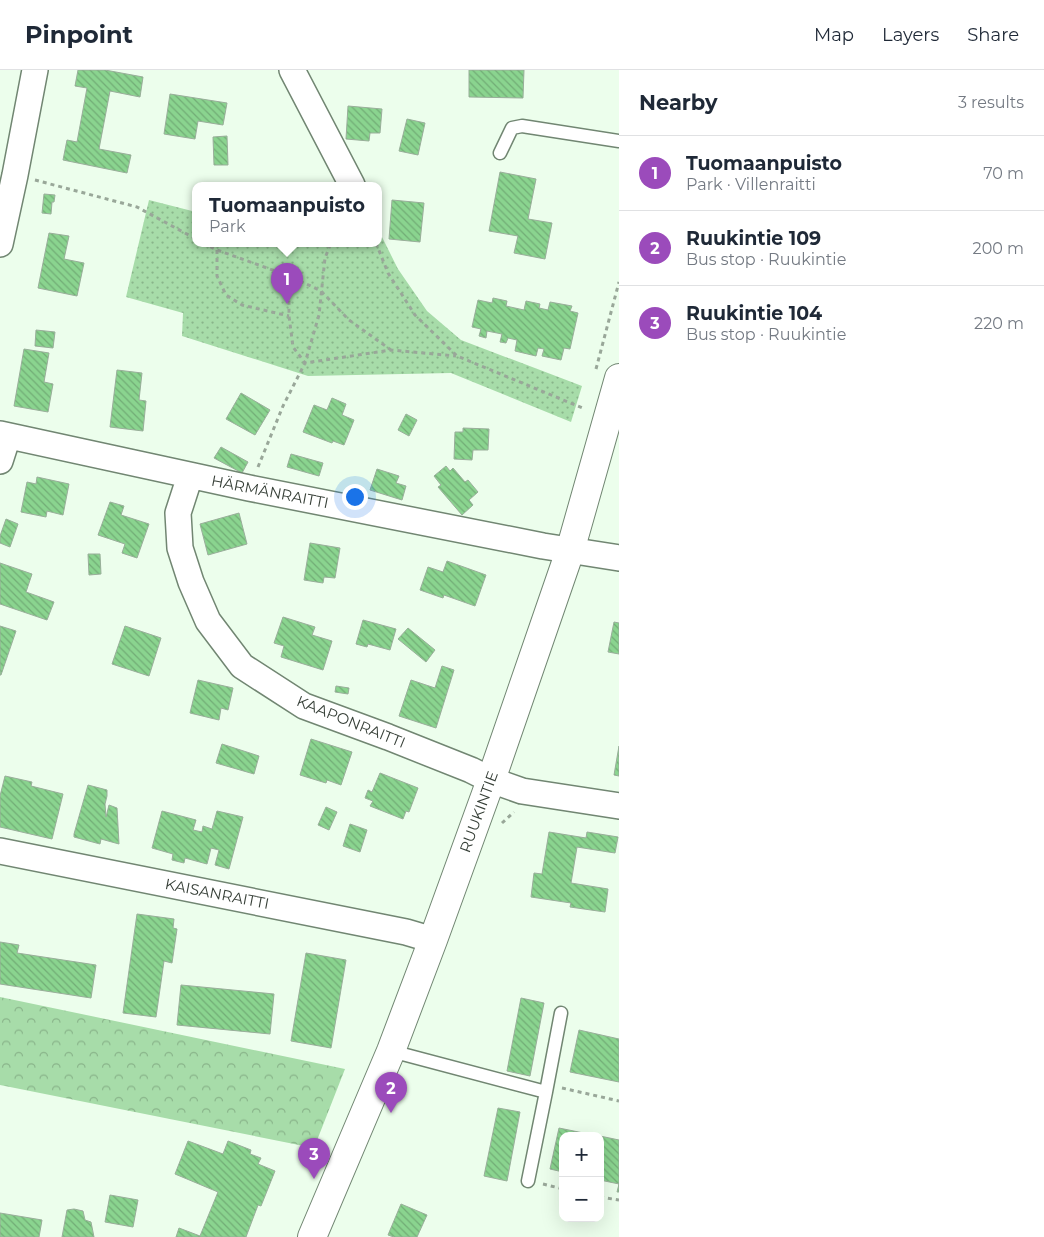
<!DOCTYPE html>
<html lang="en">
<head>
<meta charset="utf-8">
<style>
  body { margin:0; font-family:Montserrat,sans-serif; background:#f6f6f7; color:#1f2937 }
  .controls { position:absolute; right:15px; bottom:15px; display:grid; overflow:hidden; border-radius:10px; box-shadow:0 5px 20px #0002 }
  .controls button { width:45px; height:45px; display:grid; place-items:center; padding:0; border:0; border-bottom:1px solid #e0e1e3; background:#fff; color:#1f2937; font:25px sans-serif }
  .you { position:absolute; left:354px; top:426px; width:18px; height:18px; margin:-12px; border:4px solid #fff; border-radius:50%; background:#1a73e8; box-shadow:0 0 0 8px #1a73e833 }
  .badge { display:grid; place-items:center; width:32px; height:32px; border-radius:50%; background:#9b4bbb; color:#fff; font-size:16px; font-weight:700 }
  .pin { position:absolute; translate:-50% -41px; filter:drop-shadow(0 1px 2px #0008) }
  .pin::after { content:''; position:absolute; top:26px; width:18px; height:15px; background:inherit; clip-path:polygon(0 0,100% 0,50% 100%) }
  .popup { position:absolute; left:192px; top:112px; width:190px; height:65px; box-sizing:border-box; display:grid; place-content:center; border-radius:10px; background:#fff; filter:drop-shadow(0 1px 4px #0005); font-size:16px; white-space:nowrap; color:#747a83 }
  .popup b { font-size:19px; color:#1f2937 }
  .popup::after { content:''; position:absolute; left:50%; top:100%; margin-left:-10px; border:10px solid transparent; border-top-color:#fff }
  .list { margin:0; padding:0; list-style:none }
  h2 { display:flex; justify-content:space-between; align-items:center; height:65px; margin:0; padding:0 20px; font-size:21px }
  h2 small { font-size:16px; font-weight:400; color:#747a83 }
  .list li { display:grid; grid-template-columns:32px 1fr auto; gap:15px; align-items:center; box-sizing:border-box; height:75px; padding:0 20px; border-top:1px solid #e0e1e3 }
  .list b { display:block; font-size:19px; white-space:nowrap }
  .list p { margin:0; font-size:16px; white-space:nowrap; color:#747a83 }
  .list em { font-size:16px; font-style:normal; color:#747a83 }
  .map { position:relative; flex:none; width:619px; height:1167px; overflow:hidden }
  header { display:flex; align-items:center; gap:30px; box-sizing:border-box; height:70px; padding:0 25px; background:#fff; border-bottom:1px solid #e0e1e3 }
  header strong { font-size:24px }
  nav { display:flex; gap:28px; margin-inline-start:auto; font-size:18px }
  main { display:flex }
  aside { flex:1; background:#fff }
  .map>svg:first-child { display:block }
</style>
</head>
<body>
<header>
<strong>Pinpoint</strong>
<nav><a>Map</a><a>Layers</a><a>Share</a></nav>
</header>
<main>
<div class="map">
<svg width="619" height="1167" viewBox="0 0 619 1167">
  <defs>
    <pattern id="forest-crowns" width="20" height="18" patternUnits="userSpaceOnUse" patternTransform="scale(1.25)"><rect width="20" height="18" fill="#a7dca9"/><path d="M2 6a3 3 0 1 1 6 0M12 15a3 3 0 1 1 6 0" fill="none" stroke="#89b48a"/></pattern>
    <pattern id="park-dots" width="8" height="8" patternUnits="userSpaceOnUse" patternTransform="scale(1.25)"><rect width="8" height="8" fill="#a7dca9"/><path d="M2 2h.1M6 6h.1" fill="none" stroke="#89b48a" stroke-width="1.8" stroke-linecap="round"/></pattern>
    <pattern id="building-back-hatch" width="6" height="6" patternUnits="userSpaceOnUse" patternTransform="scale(1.25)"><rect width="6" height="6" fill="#8ad48f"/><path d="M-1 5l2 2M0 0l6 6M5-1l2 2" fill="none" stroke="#72ad76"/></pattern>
  </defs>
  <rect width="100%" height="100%" fill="#ecfeec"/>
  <!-- forest -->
  <path fill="url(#forest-crowns)" d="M0 927 345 999 314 1078 0 1015Z"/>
  <!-- park -->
  <path fill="url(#park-dots)" d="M149 130 196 142V173H378V159L398 199 427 241 461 270 582 316 571 352 451 303 308 306 182 266 183 243 126 227Z"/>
  <!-- building -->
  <path fill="url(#building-back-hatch)" stroke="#99ae9a" d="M78 0H105L143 7 140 27 110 21 99 79 131 85 127 103 63 90 67 70 77 72 87 18 75 16Z
    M469 0H524L523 28 469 27Z
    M170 24 227 33 223 55 198 51 195 69 164 64Z
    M348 36 382 39 380 63H370L369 71 346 69Z
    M407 49 425 53 418 85 399 81Z
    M227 66 228 95H214L213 67Z
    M500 102 536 109 528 149 552 153 545 189 514 183 518 166 489 161Z
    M44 124 55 125 54 132H52L51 144 42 143Z
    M392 130 424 133 420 172 389 169Z
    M49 163 69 166 64 189 84 193 77 226 38 218Z
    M493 228 507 231 506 236 524 240 526 231 540 234 539 238 548 240 550 232 572 236 570 241 578 243 570 279 564 278 561 290 542 286 544 279 538 278 536 286 515 281 517 270 508 268 506 273 500 272 502 264 487 261 486 268 479 266 481 259 472 257 478 230 492 233Z
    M36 260 55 262 53 278 35 276Z
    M24 279 49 283 44 312 53 314 48 342 14 336Z
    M117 300 142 303 139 330 146 331 143 361 110 357Z
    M241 323 270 340 255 365 226 349Z
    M332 328 346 334 342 345 354 350 344 375 333 371 332 373 303 362 314 335 327 340Z
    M406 344 417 350 409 366 398 360Z
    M463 358 489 359 488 380H473L472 390 454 389 455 362H463Z
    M221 377 248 392 242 403 214 388Z
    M291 384 323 393 319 406 287 397Z
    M446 396 450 401 453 398 465 412 468 410 478 422 469 430 473 435 462 445 438 417 441 415 434 406Z
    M377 399 399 406 396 413 406 416 402 430 370 420Z
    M37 407 69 414 63 445 47 441 46 447 21 442 27 412 36 414Z
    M110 432 124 436 121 445 149 454 137 488 122 483 125 474 98 465Z
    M239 443 247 474 208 485 200 454Z
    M6 449 18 454 10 477 0 473V466Z
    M310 473 340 478 335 508 324 507 323 513 304 510Z
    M88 484H100L101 504 89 505Z
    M447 491 486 505 475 536 444 525 443 528 420 520 428 497 443 502Z
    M0 493 32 504 26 522 54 532 47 550 0 534Z
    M283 547 315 557 312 565 332 571 323 600 281 587 284 576 274 573Z
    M363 550 396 559 390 580 368 574 367 577 356 574Z
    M614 552 619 553V584L608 582Z
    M0 556 16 561 1 605H0Z
    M125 556 161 568 149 606 112 594Z
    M408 558 435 580 426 592 398 569Z
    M442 596 454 600 436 658 399 646 411 610 435 618Z
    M198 610 233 618 228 640 221 638 219 650 190 643Z
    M336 616 349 618 348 624 335 622Z
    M311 669 352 682 341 715 327 710 326 713 300 705Z
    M222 674 259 686 254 704 216 693Z
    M619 676V706L614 705Z
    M380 703 418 718 409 742 406 741 403 749 370 736 373 731 365 728 368 720 372 722Z
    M5 706 32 712 31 716 63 724 52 769 0 757V726Z
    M88 715 107 720V726L105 734 106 747 109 735 117 738 119 774 101 769 100 774 74 767V764Z
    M326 737 337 742 329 760 318 755Z
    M162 741 196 750 193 760 202 762 203 756 212 759 217 741 243 747 229 799 215 795 219 780 211 778 207 794 185 788 184 793 172 790 173 784 152 778Z
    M350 754 367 760 360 782 343 776Z
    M549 762 586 768 587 762 618 767 615 783 577 777 571 813 608 819 605 842 570 837 571 833 531 827 534 803 542 804Z
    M137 844 174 849 173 858 177 859 172 893 164 891 156 947 123 943Z
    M0 872 19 875 17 883 96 895 91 928 0 914Z
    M306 883 346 890 331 978 291 971Z
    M181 915 274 924 270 964 177 955Z
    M521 928 544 933 530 1006 507 1001Z
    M579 960 619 969V1012L570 1002Z
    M498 1038 520 1042 507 1111 484 1106Z
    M559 1058 598 1066H563V1102L550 1099Z
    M600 1066 619 1070V1122H617L619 1114 600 1110Z
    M188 1071 223 1084 228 1071 251 1080 250 1084 261 1088 258 1094 275 1101 261 1136 258 1135 246 1167H176L179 1158 200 1166 218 1122 175 1104Z
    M110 1125 138 1130 133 1157 105 1152Z
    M401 1134 427 1145 417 1167H394L388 1165Z
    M74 1139 83 1141 85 1150 91 1152 94 1167H62L67 1140Z
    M0 1143 42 1150 39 1167H0Z"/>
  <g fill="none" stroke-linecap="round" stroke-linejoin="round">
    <defs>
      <path id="service" d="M500 83 512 58 522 56 619 71
        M391 981 546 1022 528 1111
        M546 1022 561 943"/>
      <path id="minor" d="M292 0 352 115
        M0 174 15 105 35 0
        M0 364 249 418 543 476 619 488
        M0 391 8 366
        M190 406 178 443 180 478 191 512 208 551 242 596 304 636 388 667 471 700 491 710 522 721 619 736
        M0 781 406 862 433 870"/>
      <path id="tertiary" d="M312 1167 391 981 433 870 491 710 570 481 619 308"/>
    </defs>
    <!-- service casing -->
    <use href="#service" stroke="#718672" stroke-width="15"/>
    <!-- minor casing -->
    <use href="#minor" stroke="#718672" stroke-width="28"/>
    <!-- tertiary casing -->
    <use href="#tertiary" stroke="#718672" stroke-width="30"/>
    <!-- path -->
    <path stroke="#99a799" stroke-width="3" stroke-dasharray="4 4" stroke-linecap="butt" d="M35 110 137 137 196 169
      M203 173 217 180 292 207 321 221 349 250 391 280
      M376 173 388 203 415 245 457 286 585 339
      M217 180V206L226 225 242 235 289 246
      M292 207 289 220V246L293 277 305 293 391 280 456 286
      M596 299 619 212
      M258 397 283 336 305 293 319 245 325 188 331 173
      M502 753 514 742
      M562 1018 619 1031
      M543 1114 563 1119
      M600 1127 619 1130"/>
    <!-- service -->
    <use href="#service" stroke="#fff" stroke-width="12"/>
    <!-- minor -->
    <use href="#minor" stroke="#fff" stroke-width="25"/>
    <!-- tertiary -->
    <use href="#tertiary" stroke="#fff" stroke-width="28"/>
  </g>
  <g text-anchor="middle" stroke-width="5" stroke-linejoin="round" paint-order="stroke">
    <!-- street labels -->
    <g font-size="15" fill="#363f37" stroke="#fff">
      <text transform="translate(270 422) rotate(11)" y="5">HÄRMÄNRAITTI</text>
      <text transform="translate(351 652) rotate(22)" y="5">KAAPONRAITTI</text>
      <text transform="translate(479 742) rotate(-70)" y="5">RUUKINTIE</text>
      <text transform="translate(217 824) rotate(11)" y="5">KAISANRAITTI</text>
    </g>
  </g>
</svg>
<div class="controls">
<button>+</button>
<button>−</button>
</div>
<div class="you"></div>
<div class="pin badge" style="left:287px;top:234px">1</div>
<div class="popup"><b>Tuomaanpuisto</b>Park</div>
<div class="pin badge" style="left:391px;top:1043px">2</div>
<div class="pin badge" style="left:314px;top:1109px">3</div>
</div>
<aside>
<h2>Nearby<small>3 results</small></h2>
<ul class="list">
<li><span class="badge">1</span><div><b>Tuomaanpuisto</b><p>Park · Villenraitti</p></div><em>70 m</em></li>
<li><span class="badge">2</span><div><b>Ruukintie 109</b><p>Bus stop · Ruukintie</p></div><em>200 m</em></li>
<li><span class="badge">3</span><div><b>Ruukintie 104</b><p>Bus stop · Ruukintie</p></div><em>220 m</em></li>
</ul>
</aside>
</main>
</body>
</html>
